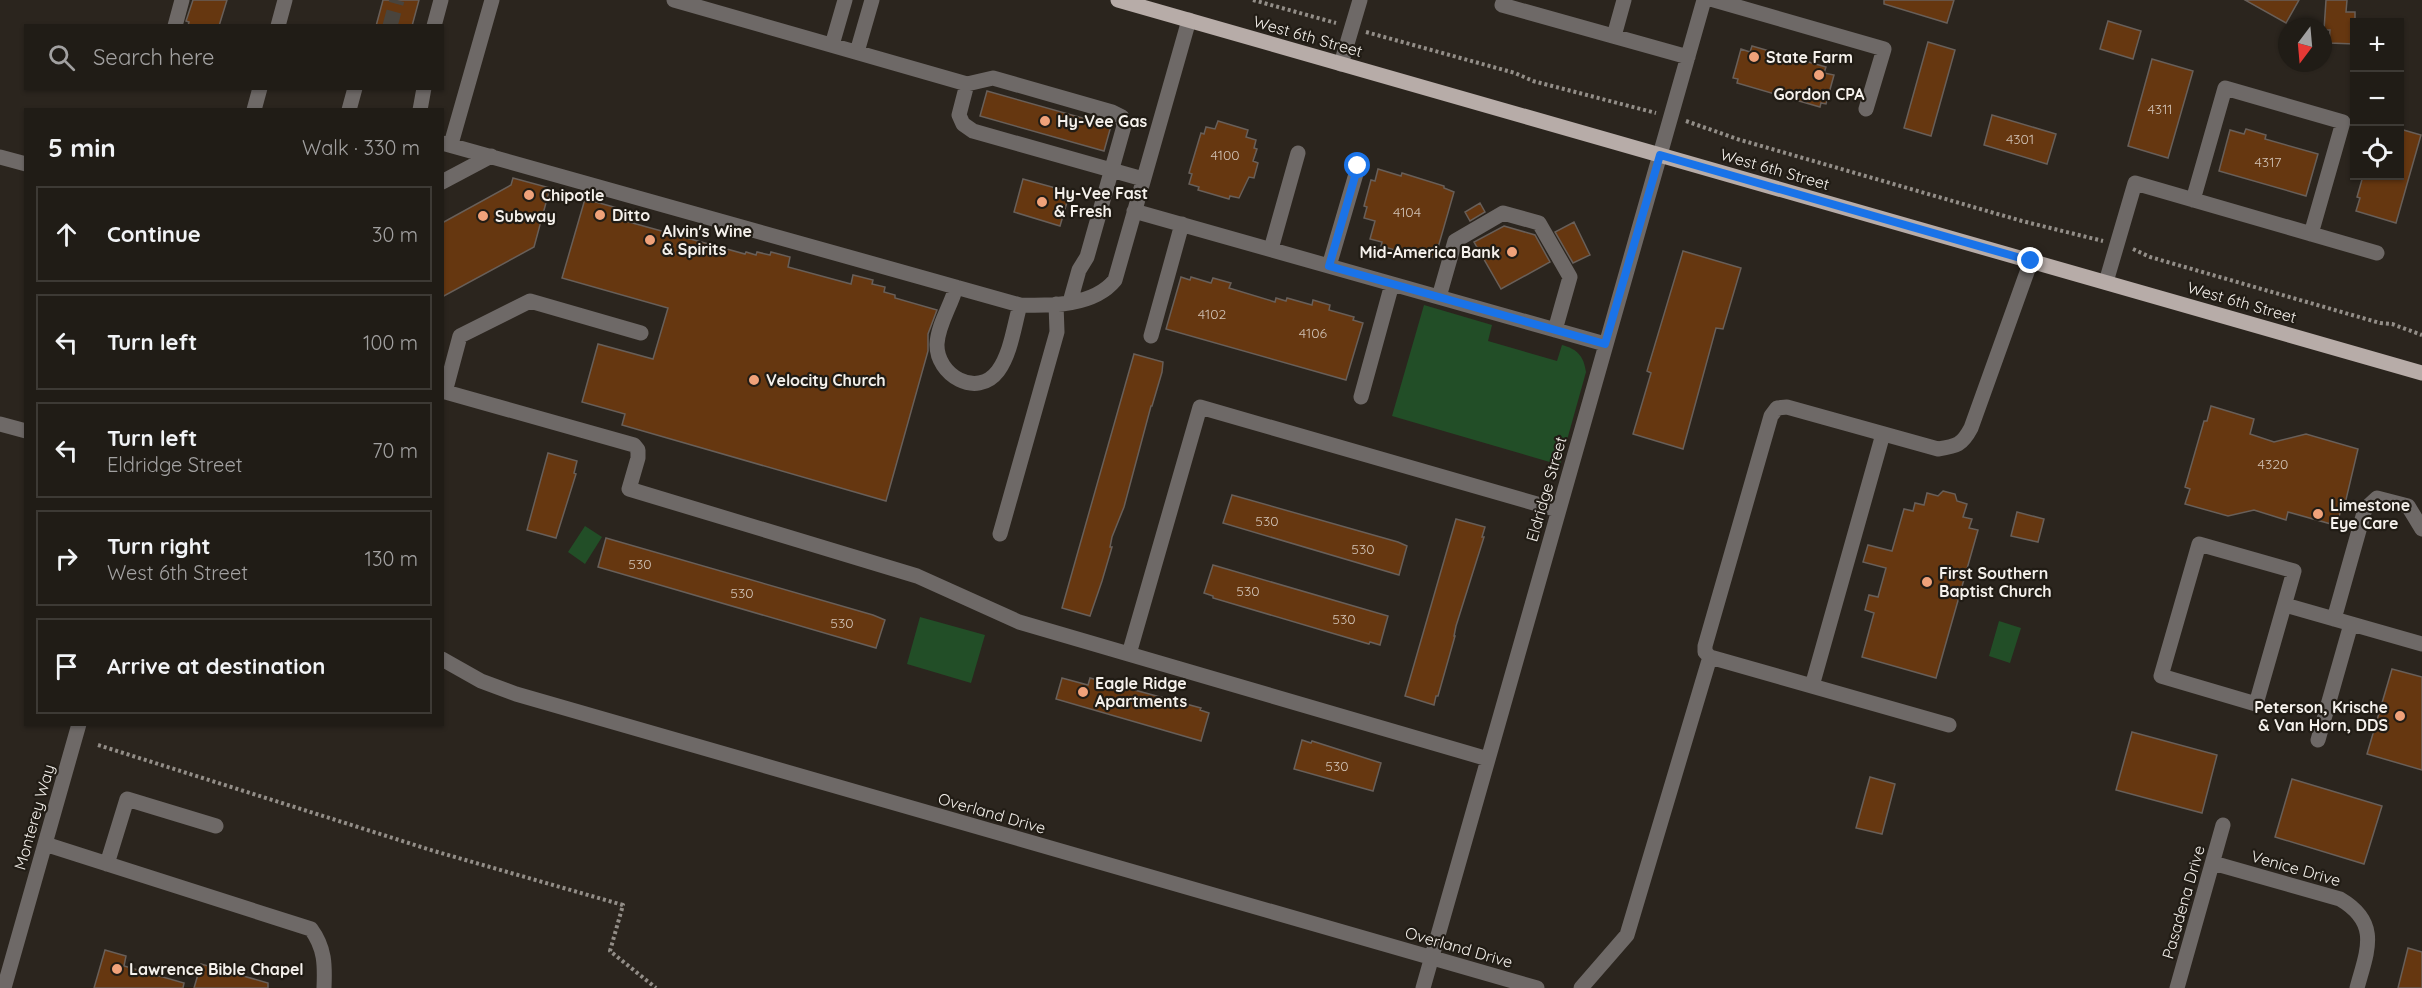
<!DOCTYPE html>
<html lang="en">
<head>
<meta charset="utf-8">
<style>
  body { margin:0; font-family:Quicksand,sans-serif; background:#28251f; color:#f1f3f6 }
  .controls { position:absolute; right:18px; top:18px; display:grid; overflow:hidden; border-radius:0px; box-shadow:0 2px 4px #0004 }
  .controls button { width:54px; height:54px; display:grid; place-items:center; padding:0; border:0; border-bottom:2px solid #3d3a35; background:#201c16; color:#f1f3f6; font:30px sans-serif }
  .compass { position:absolute; left:2278px; top:18px; width:54px; height:54px; border-radius:50%; background:#201c16; box-shadow:0 2px 4px #0004; rotate:196deg }
  .stop { position:absolute; width:18px; height:18px; margin:-14px; border:4px solid #1a73e8; border-radius:50%; background:#fff }
  .stop.end { background:#1a73e8; border-color:#fff; box-shadow:0 2px 6px #0008 }
  .list { margin:0; padding:0; list-style:none }
  h2 { display:flex; justify-content:space-between; align-items:center; height:78px; margin:0; padding:0 24px; font-size:26px }
  h2 small { font-size:20px; font-weight:400; color:#a2a1a1 }
  .list li { display:grid; grid-template-columns:39px 1fr auto; gap:18px; align-items:center; box-sizing:border-box; height:96px; margin:0 12px 12px; padding:0 12px; border:2px solid #3d3a35; border-radius:0px }
  .list b { display:block; font-size:22px; white-space:nowrap }
  .list p { margin:0; font-size:20px; white-space:nowrap; color:#a2a1a1 }
  .list em { font-size:20px; font-style:normal; color:#a2a1a1 }
  .icon { flex:none; width:33px; height:33px; fill:none; stroke:currentColor; stroke-width:2; stroke-linecap:round; stroke-linejoin:round }
  .map { position:relative; flex:none; width:2422px; height:988px; overflow:hidden }
  .search { position:absolute; background:#201c16; box-shadow:0 2px 4px #0004; left:24px; top:24px; width:420px; height:66px; display:flex; align-items:center; gap:15px; box-sizing:border-box; padding:0 21px; border-radius:0px; color:#a2a1a1; font-size:22px }
  .panel { position:absolute; background:#201c16; box-shadow:0 2px 4px #0004; left:24px; top:108px; width:420px; height:618px; border-radius:0px }
  .map>svg:first-child { display:block }
</style>
</head>
<body>
<div class="map">
<svg width="2422" height="988" viewBox="0 0 2422 988">
  <rect width="100%" height="100%" fill="#2b251e"/>
  <!-- green -->
  <path fill="#224e27" d="M1424 305 1492 325 1488 341 1557 361 1562 345C1577 349 1584 356 1586 372L1560 465 1392 416Z
    M585 526 602 537 585 564 568 552Z
    M920 617 985 635 971 683 907 664Z
    M1999 621 2021 628 2010 663 1989 656Z"/>
  <!-- building -->
  <path fill="#663710" stroke="#685f59" stroke-width="1.5" d="M193 0H227L219 26H188L189 22 186 21Z
    M383 0H419L412 26H376Z
    M1884 0H1954L1947 23 1884 4Z
    M2245 0H2299L2286 23Z
    M2326 0H2347L2346 12H2355V44L2329 43 2330 30H2324Z
    M2108 21 2141 31 2133 59 2100 49Z
    M1928 42 1955 50 1931 136 1904 128Z
    M1752 46 1826 67 1824 73 1834 75 1826 104 1821 103 1820 107 1737 83 1738 79 1733 78 1741 49 1750 52Z
    M2152 59 2193 71 2168 158 2128 146Z
    M987 91 1111 126 1104 151 980 116Z
    M1992 115 2056 134 2047 164 1984 145Z
    M1218 121 1248 130 1246 137 1256 140 1254 148 1257 149 1253 161 1258 163 1254 178 1249 177 1239 198 1230 196 1229 199 1198 190 1199 187 1189 184 1192 174 1189 173 1201 133 1204 134 1206 127 1215 129Z
    M2246 129 2266 135 2265 139 2318 154 2306 196 2219 171 2230 130 2244 134Z
    M2400 129 2421 135 2396 223 2356 211 2360 198 2357 197 2363 176H2400Z
    M1378 169 1401 176 1402 173 1444 186V188L1454 192 1435 258 1424 255 1423 258 1381 246 1382 242 1370 239 1375 221 1364 218 1367 207 1364 206 1371 180 1375 181Z
    M513 178 550 188 534 247 442 297V223L511 185Z
    M1023 179 1070 192 1060 226 1014 212Z
    M585 199 621 209 618 219 745 254 746 252 756 255 757 252 770 255 771 252 790 257 788 267 851 284 853 275 873 280 872 284 885 287 884 292 895 295V298L937 310 928 334V351L886 501 622 425 625 414 582 402 598 344 653 359 668 308 562 278Z
    M1480 203 1485 212 1470 221 1465 212Z
    M1574 222 1590 255 1573 263 1555 232Z
    M1504 226 1535 235 1550 262 1501 289 1474 242Z
    M1683 251 1741 268 1723 329 1716 328 1683 449 1633 434 1651 373 1647 371Z
    M1181 277 1190 280 1191 277 1211 283 1213 278 1231 283 1229 288 1275 302 1276 298 1286 301 1287 298 1312 305 1313 300 1330 305 1329 310 1354 317 1353 320 1363 323 1346 380 1166 329Z
    M1134 354 1163 362 1162 372 1152 406H1151L1124 507 1112 537 1110 547H1112L1102 581 1090 616 1062 608Z
    M2211 406 2254 419 2250 434 2274 442 2306 434 2358 449 2344 508 2342 507 2337 523 2332 521 2331 524 2288 512 2286 520 2254 510 2228 516 2185 504 2190 489 2185 487 2204 421H2207Z
    M548 453 577 461 574 473 576 474 556 538 527 530Z
    M1943 491 1955 494 1957 501 1967 504 1963 517 1972 519 1969 528 1978 530 1936 678 1862 657 1874 613 1865 610 1869 595 1878 597 1886 568 1863 562 1868 545 1892 551 1904 509 1913 511 1915 503 1924 505 1927 493 1938 496Z
    M1232 495 1398 542 1407 546 1399 575 1223 523Z
    M2017 512 2044 519 2038 542 2011 536Z
    M1456 519 1485 527 1482 537H1484L1456 626 1454 636H1455L1438 696H1436L1434 705 1405 696Z
    M606 538 873 615 885 620 876 648 598 567Z
    M1213 565 1388 616 1380 645 1370 642 1369 644 1213 598V596L1204 593Z
    M2392 669 2422 677V770L2367 754Z
    M1062 678 1088 685 1090 678 1201 708 1200 710 1209 713 1201 741 1056 699Z
    M2132 732 2217 755 2202 813 2116 790Z
    M1302 740 1311 743 1312 741 1381 763 1373 791 1294 769Z
    M1870 777 1895 784 1882 834 1856 828Z
    M2292 779 2382 806 2364 864 2275 837Z
    M2408 948 2422 952V988H2398Z
    M105 950 126 956 124 966 184 983 183 988H94Z
    M201 964 268 983V988H194Z"/>
  <g fill="none" stroke-linecap="round" stroke-linejoin="round">
    <!-- minor-tunnel -->
    <path stroke="#49443d" stroke-width="15" stroke-dasharray="15 8" stroke-linecap="butt" d="M390 26 397 0"/>
    <!-- path -->
    <path stroke="#938e88" stroke-width="4" stroke-dasharray="3 3" stroke-linecap="butt" d="M1253 0 1336 23
      M1366 32 1515 73 1533 81 1656 113
      M1686 121 1737 139 2022 221 2103 241
      M2133 249 2150 257 2380 323 2392 324 2422 335
      M98 745 434 851 623 905 610 951 656 988"/>
    <!-- minor -->
    <path stroke="#6e6967" stroke-width="15" d="M674 0 967 84 993 78 1112 112 1122 117 1124 126 1087 257 1079 270 1070 302
      M1504 0 1502 5 1688 57
      M1714 0 1884 49 1866 109
      M175 26 182 0
      M278 26 285 0
      M434 26 441 0
      M1614 36 1624 0
      M832 45 845 0
      M857 52 872 0
      M1341 64 1360 0
      M967 84 959 115 963 124 973 131 1143 179
      M254 110 260 88
      M349 110 355 88
      M420 110 424 88
      M442 143 1020 305C1051 306 1094 306 1115 280L1189 20
      M451 144 492 0
      M0 157 26 164
      M442 182 491 156
      M2193 200 2225 88 2343 122 2311 234
      M1134 211 1605 344
      M1271 249 1298 153
      M1329 266 1358 167
      M2106 282 2135 183 2377 253
      M956 287C951 306 938 324 937 344 936 375 977 399 998 371 1011 353 1014 326 1020 305
      M1439 297 1455 241 1503 213 1539 223 1570 277 1555 330
      M1151 336 1182 224
      M442 391 634 445 638 450V458L629 489 917 576 1019 622 1488 759
      M445 392 460 336 530 301 641 333
      M1361 397 1392 284
      M0 424 26 431
      M1000 534 1057 332 1056 304
      M2199 544 2294 571 2256 704 2161 676Z
      M2285 605 2422 644
      M2334 619 2365 509 2377 498 2408 506 2422 529
      M1129 654 1200 407 1558 510
      M442 659 481 681 516 694 1537 988
      M1812 686 1883 434
      M1949 725 1710 657 1705 652V646L1771 416 1777 408 1787 407 1938 449C1957 446 1962 445 1971 428L2031 261
      M2318 740 2351 624
      M45 844 311 929C325 948 325 965 324 988
      M2213 863 2340 899C2381 923 2367 951 2357 988
      M107 864 127 799 216 826
      M4 988 79 724
      M1423 988 1704 0
      M1581 988 1627 935 1710 657
      M2177 988 2223 825"/>
    <!-- major -->
    <path stroke="#b7aca8" stroke-width="15" d="M1118 0 2422 373"/>
  </g>
  <g fill="none" stroke-linecap="round" stroke-linejoin="round">
    <!-- route -->
    <path stroke="#1a73e8" stroke-width="8" d="M1358 166 1329 266 1605 344 1660 155 2031 261"/>
  </g>
  <!-- markers -->
  <g fill="#f0a27a" stroke="#211c15" stroke-width="2">
    <circle cx="1754" cy="57" r="6"/>
    <circle cx="1819" cy="75" r="6"/>
    <circle cx="1045" cy="121" r="6"/>
    <circle cx="529" cy="195" r="6"/>
    <circle cx="1042" cy="202" r="6"/>
    <circle cx="600" cy="215" r="6"/>
    <circle cx="483" cy="216" r="6"/>
    <circle cx="650" cy="240" r="6"/>
    <circle cx="1512" cy="252" r="6"/>
    <circle cx="754" cy="380" r="6"/>
    <circle cx="2318" cy="514" r="6"/>
    <circle cx="1927" cy="582" r="6"/>
    <circle cx="1083" cy="692" r="6"/>
    <circle cx="2400" cy="716" r="6"/>
    <circle cx="117" cy="969" r="6"/>
  </g>
  <g text-anchor="middle" stroke-width="4.5" stroke-linejoin="round" paint-order="stroke">
    <!-- number labels -->
    <g font-size="14" fill="#d1c2b5">
      <text x="2160" y="114">4311</text>
      <text x="2020" y="144">4301</text>
      <text x="1225" y="160">4100</text>
      <text x="2268" y="167">4317</text>
      <text x="1407" y="217">4104</text>
      <text x="1212" y="319">4102</text>
      <text x="1313" y="338">4106</text>
      <text x="2273" y="469">4320</text>
      <text x="1267" y="526">530</text>
      <text x="1363" y="554">530</text>
      <text x="640" y="569">530</text>
      <text x="1248" y="596">530</text>
      <text x="742" y="598">530</text>
      <text x="1344" y="624">530</text>
      <text x="842" y="628">530</text>
      <text x="1337" y="771">530</text>
    </g>
    <!-- street labels -->
    <g font-size="16" fill="#f5f1ec" stroke="#211c15">
      <text transform="translate(1308 36) rotate(16)" y="6">West 6th Street</text>
      <text transform="translate(1775 169) rotate(16)" y="6">West 6th Street</text>
      <text transform="translate(2242 302) rotate(16)" y="6">West 6th Street</text>
      <text transform="translate(1546 489) rotate(-74)" y="6">Eldridge Street</text>
      <text transform="translate(992 813) rotate(16)" y="6">Overland Drive</text>
      <text transform="translate(34 817) rotate(-74)" y="6">Monterey Way</text>
      <text transform="translate(2296 868) rotate(16)" y="6">Venice Drive</text>
      <text transform="translate(2183 902) rotate(-74)" y="6">Pasadena Drive</text>
      <text transform="translate(1459 947) rotate(16)" y="6">Overland Drive</text>
    </g>
    <!-- poi labels -->
    <g font-size="16" font-weight="bold" fill="#f5f1ec" stroke="#211c15" text-anchor="start">
      <text x="1766" y="63">State Farm</text>
      <text x="1819" y="100" text-anchor="middle">Gordon CPA</text>
      <text x="1057" y="127">Hy-Vee Gas</text>
      <text x="1054" y="199">Hy-Vee Fast<tspan x="1054" dy="18">&amp; Fresh</tspan></text>
      <text x="541" y="201">Chipotle</text>
      <text x="612" y="221">Ditto</text>
      <text x="495" y="222">Subway</text>
      <text x="662" y="237">Alvin's Wine<tspan x="662" dy="18">&amp; Spirits</tspan></text>
      <text x="1500" y="258" text-anchor="end">Mid-America Bank</text>
      <text x="766" y="386">Velocity Church</text>
      <text x="2330" y="511">Limestone<tspan x="2330" dy="18">Eye Care</tspan></text>
      <text x="1939" y="579">First Southern<tspan x="1939" dy="18">Baptist Church</tspan></text>
      <text x="1095" y="689">Eagle Ridge<tspan x="1095" dy="18">Apartments</tspan></text>
      <text x="2388" y="713" text-anchor="end">Peterson, Krische<tspan x="2388" dy="18">&amp; Van Horn, DDS</tspan></text>
      <text x="129" y="975">Lawrence Bible Chapel</text>
    </g>
  </g>
</svg>
<div class="controls">
<button>+</button>
<button>−</button>
<button><svg class="icon" aria-label="locate" viewBox="0 0 24 24"><circle cx="12" cy="12" r="6"/><path d="M12 2v4M12 18v4M2 12h4M18 12h4"/></svg></button>
</div>
<svg class="compass" viewBox="-18 -18 36 36"><path d="M0-13l5 13h-10z" fill="#e53935"/><path d="M0 13l5-13h-10z" fill="#a2a1a1"/></svg>
<div class="stop" style="left:1358px;top:166px"></div>
<div class="stop end" style="left:2031px;top:261px"></div>
<div class="search"><svg class="icon" aria-label="search" viewBox="0 0 24 24"><circle cx="10" cy="10" r="6"/><path d="M15 15l6 6"/></svg>Search here</div>
<section class="panel">
<h2>5 min<small>Walk · 330 m</small></h2>
<ul class="list">
<li><svg class="icon" aria-label="ahead" viewBox="0 0 24 24"><path d="M12 20V5M6 11l6-6 6 6"/></svg><div><b>Continue</b></div><em>30 m</em></li>
<li><svg class="icon" aria-label="left" viewBox="0 0 24 24"><path d="M17 20v-9H6M10 6l-5 5 5 5"/></svg><div><b>Turn left</b></div><em>100 m</em></li>
<li><svg class="icon" aria-label="left" viewBox="0 0 24 24"><path d="M17 20v-9H6M10 6l-5 5 5 5"/></svg><div><b>Turn left</b><p>Eldridge Street</p></div><em>70 m</em></li>
<li><svg class="icon" aria-label="right" viewBox="0 0 24 24"><path d="M7 20v-9h11M14 6l5 5-5 5"/></svg><div><b>Turn right</b><p>West 6th Street</p></div><em>130 m</em></li>
<li><svg class="icon" aria-label="arrive" viewBox="0 0 24 24"><path d="M6 21V4h12l-3 4 3 4H6"/></svg><div><b>Arrive at destination</b></div></li>
</ul>
</section>
</div>
</body>
</html>
